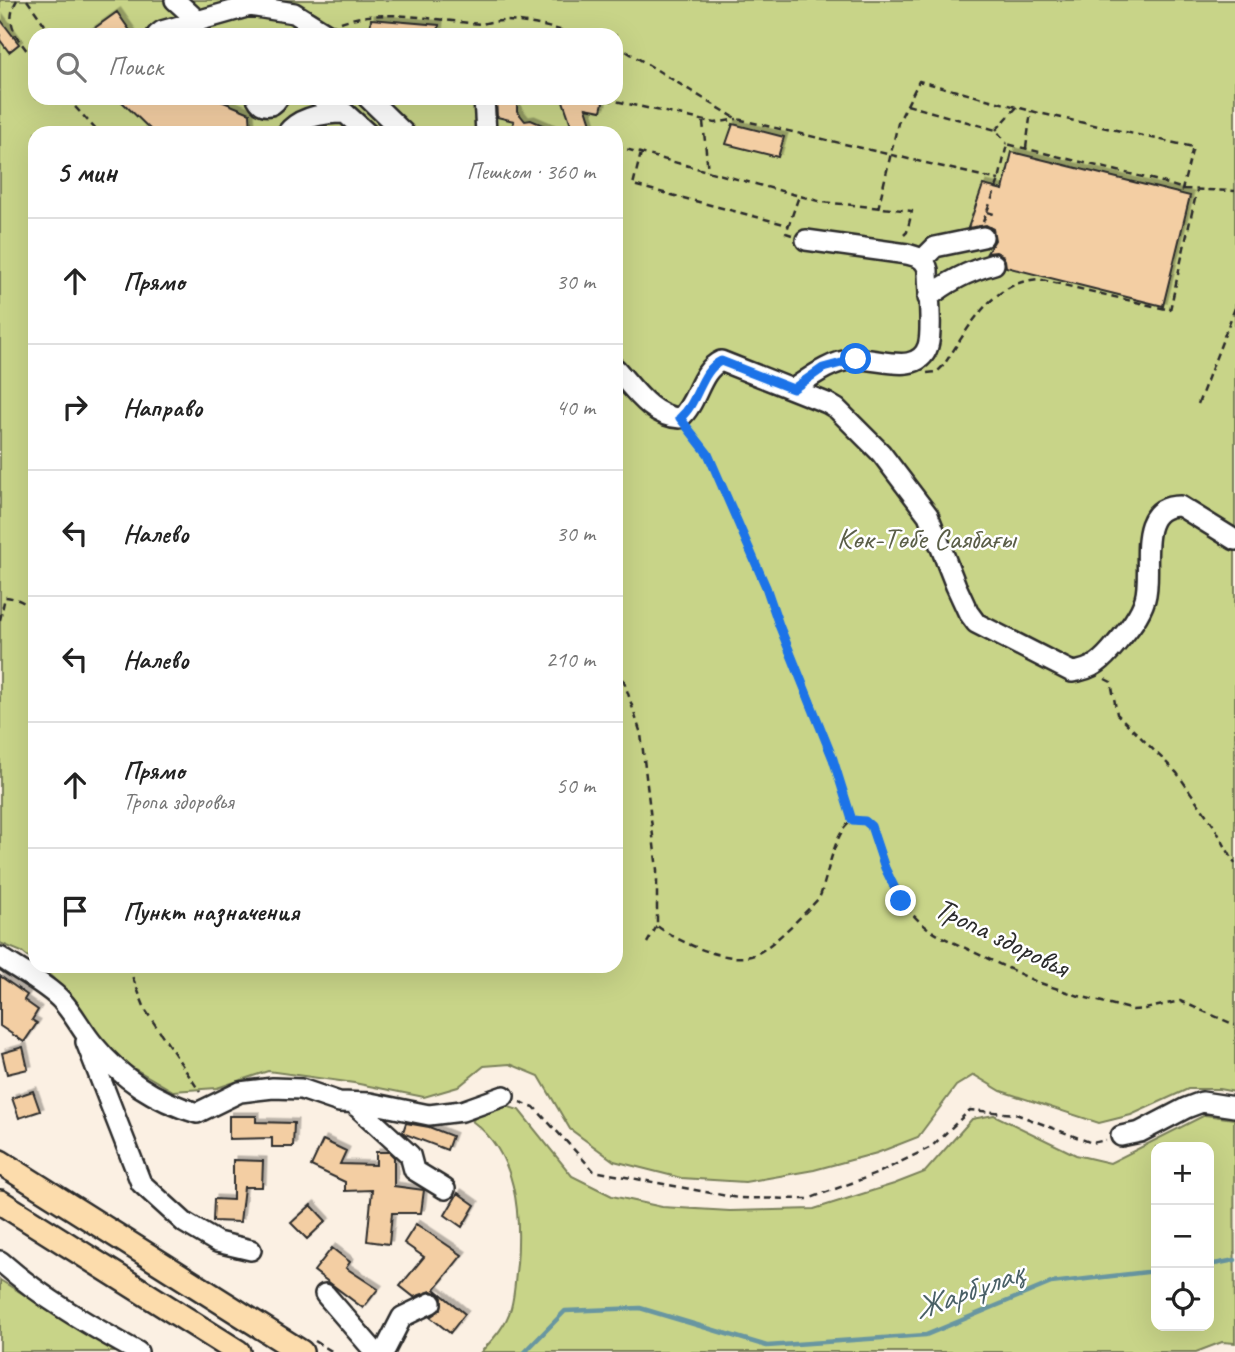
<!DOCTYPE html>
<html lang="ru">
<head>
<meta charset="utf-8">
<style>
  body { margin:0; font-family:Caveat,sans-serif; background:#f6f6f6; color:#222 }
  .controls { position:absolute; right:21px; bottom:21px; display:grid; overflow:hidden; border-radius:14px; box-shadow:0 7px 28px #0002 }
  .controls button { width:63px; height:63px; display:grid; place-items:center; padding:0; border:0; border-bottom:2px solid #e0e0e0; background:#fff; color:#222; font:35px sans-serif }
  .stop { position:absolute; width:21px; height:21px; margin:-16px; border:5px solid #1a73e8; border-radius:50%; background:#fff }
  .stop.end { background:#1a73e8; border-color:#fff; box-shadow:0 2px 7px #0008 }
  .list { margin:0; padding:0; list-style:none }
  h2 { display:flex; justify-content:space-between; align-items:center; height:91px; margin:0; padding:0 28px; font-size:30px }
  h2 small { font-size:23px; font-weight:400; color:#767676 }
  .list li { display:grid; grid-template-columns:46px 1fr auto; gap:21px; align-items:center; box-sizing:border-box; height:126px; padding:0 28px; border-top:2px solid #e0e0e0 }
  .list b { display:block; font-size:26px; white-space:nowrap }
  .list p { margin:0; font-size:23px; white-space:nowrap; color:#767676 }
  .list em { font-size:23px; font-style:normal; color:#767676 }
  .icon { flex:none; width:38px; height:38px; fill:none; stroke:currentColor; stroke-width:2; stroke-linecap:round; stroke-linejoin:round }
  .map { position:relative; flex:none; width:1235px; height:1352px; overflow:hidden }
  .search { position:absolute; background:#fff; box-shadow:0 7px 28px #0002; left:28px; top:28px; width:595px; height:77px; display:flex; align-items:center; gap:18px; box-sizing:border-box; padding:0 24px; border-radius:21px; color:#767676; font-size:26px }
  .panel { position:absolute; background:#fff; box-shadow:0 7px 28px #0002; left:28px; top:126px; width:595px; height:847px; border-radius:21px }
  .map>svg:first-child { display:block }
</style>
</head>
<body>
<div class="map">
<svg width="1235" height="1352" viewBox="0 0 1235 1352">
  <defs>
    <filter id="shadow"><feDropShadow dx="3.5" dy="-3.5" stdDeviation="0" flood-color="#0004"/></filter>
  </defs>
  <rect width="100%" height="100%" fill="#fbf0e3"/>
  <filter id="ink" filterUnits="userSpaceOnUse"><feTurbulence type="fractalNoise" baseFrequency=".0143" numOctaves="2"/><feDisplacementMap in="SourceGraphic" scale="14" xChannelSelector="R" yChannelSelector="G"/><feConvolveMatrix kernelMatrix="1 2 1 2 8 2 1 2 1" color-interpolation-filters="sRGB"/></filter>
  <g filter="url(#ink)">
    <!-- green -->
    <path fill="#c8d488" stroke="#7a805a" stroke-width="2" fill-rule="evenodd" d="M0 0H1235V1092L1219 1089H1188L1131 1115 1099 1123 1001 1091 974 1075 956 1086 918 1137 877 1153 814 1170 745 1182 681 1178 614 1161 570 1129 539 1076 510 1064 484 1066 458 1087 424 1097 354 1083 268 1071 217 1088 173 1091 118 1059 53 978 39 966H616V133H35V963L22 952 0 943ZM35 35H616V98H35Z
      M499 1104 519 1110 572 1176 612 1196 662 1207 730 1211 814 1209 894 1184 925 1172 972 1119 994 1115 1076 1155 1110 1163 1205 1115 1234 1119 1235 1343 1222 1342 1196 1352H481C493 1339 506 1326 511 1308 515 1294 515 1278 517 1264 521 1213 517 1154 472 1121L485 1108ZM1156 1147H1209V1326H1156Z
      M0 1280 118 1352H0Z"/>
    <g fill="none" stroke-linecap="round" stroke-linejoin="round">
      <!-- stream -->
      <path stroke="#6896a1" stroke-width="4.5" d="M1209 1265 1235 1260
        M525 1352 565 1311 640 1308 767 1346 926 1335 1051 1283 1156 1271"/>
    </g>
    <!-- building -->
    <path fill="#f3cea3" stroke="#2b2b2b" stroke-width="2" filter="url(#shadow)" d="M117 12 133 35H85Z
      M0 19 19 44 9 52 0 40Z
      M371 19 439 25 438 35 370 31Z
      M118 98H214L250 113 251 133H154Z
      M496 98H517V111L525 121 531 120 561 133H511L514 121 497 117Z
      M562 98H604L601 111 586 108 594 133H574Z
      M733 124 784 137 778 157 726 144Z
      M1012 152 1190 196 1163 306 1006 267 1005 260 1002 255 996 252 987 253 995 240 993 229 986 225 968 228 983 185 1003 190Z
      M0 976 27 995 24 1000 38 1010 32 1020 37 1023 24 1042 0 1026Z
      M23 1047 28 1069 7 1074 2 1053Z
      M33 1091 40 1111 19 1118 12 1098Z
      M229 1116H256V1122L294 1123 293 1147H272V1138L229 1139Z
      M406 1123 429 1127 452 1136 447 1150 405 1134 403 1132Z
      M323 1140 346 1151 340 1164 376 1165V1152H389L394 1157V1186L424 1190 421 1213H392L389 1244 367 1241 372 1190 345 1191V1182L311 1166Z
      M233 1160 263 1161 262 1187H244L240 1222 213 1221 214 1199 233 1200Z
      M458 1193 475 1205 462 1227 445 1215Z
      M311 1205 326 1221 307 1239 291 1223Z
      M416 1224 462 1255 435 1289 465 1314 450 1333 430 1317 441 1309 442 1298 438 1293 431 1291 414 1297 400 1286 424 1257 404 1243Z
      M332 1248 350 1262 346 1268 378 1289 363 1308 314 1271Z"/>
    <g fill="none" stroke-linecap="round" stroke-linejoin="round">
      <defs>
        <path id="minor" d="M175 0 198 21
          M157 35 162 31 250 6 294 13 329 35
          M257 98C262 108 272 108 278 98
          M321 98 345 113 367 133
          M368 98 404 133
          M484 98 486 133
          M287 133C300 116 325 113 345 113
          M922 260 935 247 983 237
          M928 298C948 281 969 271 994 264
          M616 369C634 389 652 417 680 418 698 403 699 371 721 361L827 403 837 409 881 453 928 515 956 586 968 612 976 623 1072 672C1093 670 1103 660 1116 644 1127 631 1140 616 1145 599 1154 570 1132 506 1180 506L1235 540
          M793 389C812 376 831 361 855 359 877 357 918 377 928 346 933 330 928 289 928 270 925 258 918 257 907 254L806 240
          M0 957C17 969 49 986 62 1001 74 1014 82 1031 94 1045 122 1079 154 1100 197 1113L240 1092 273 1088 301 1089 339 1102 370 1103 429 1115 462 1111 504 1096
          M86 1042 141 1183 185 1223 217 1242 251 1250
          M353 1103 410 1155 414 1170 445 1189
          M1121 1136 1140 1132 1186 1108 1202 1102 1235 1107
          M0 1261C42 1298 89 1325 138 1352
          M325 1294 375 1352
          M384 1352 402 1317 431 1303"/>
        <path id="major" d="M0 1162 301 1352
          M0 1202 238 1352"/>
      </defs>
      <!-- minor casing -->
      <use href="#minor" stroke="#2b2b2b" stroke-width="24"/>
      <!-- major casing -->
      <use href="#major" stroke="#2b2b2b" stroke-width="28"/>
      <!-- path -->
      <path stroke="#2b2b2b" stroke-width="2.5" stroke-dasharray="7 5" stroke-linecap="butt" d="M17 0C2 25 20 41 35 61
        M27 0 52 35
        M341 22C382 7 437 21 482 24 511 15 553 29 582 35
        M616 45 737 119 999 180
        M67 98 99 133
        M606 99 715 123 737 119
        M72 104 79 98
        M907 105 996 130 1007 144
        M703 122 708 171
        M996 130 1017 107
        M1026 148 1031 111
        M616 151 622 148 822 202 912 211 907 232 904 235
        M641 153 633 185 788 225
        M878 209 898 123 919 81 1039 113 1193 147 1181 194
        M987 212 997 215
        M983 222 999 180 1007 144 1159 181 1183 189 1235 191
        M792 235 786 233 799 196
        M927 373 937 372 943 366C968 330 989 283 1038 279L1170 310 1197 190
        M1198 404 1235 308
        M690 430 708 454 766 587 779 625 833 759 851 820
        M0 620 5 597C18 598 27 603 35 613
        M616 656 641 734 657 870V926C677 941 728 965 754 955 770 949 806 912 819 898 829 879 837 797 871 826 877 840 879 855 885 869 896 897 913 921 940 936L1037 982 1079 996 1133 1010 1145 1009 1180 1001 1235 1025
        M1105 679 1111 682 1117 714 1177 773 1214 826 1235 864
        M647 943 657 926
        M128 966 146 1011 200 1092
        M520 1102 534 1107 594 1171 738 1198 808 1199 876 1174 931 1147 970 1110 1016 1114 1092 1143 1106 1140
        M315 1341 333 1352"/>
      <!-- minor -->
      <use href="#minor" stroke="#fff" stroke-width="19"/>
      <!-- major -->
      <use href="#major" stroke="#fcdcac" stroke-width="23"/>
    </g>
  </g>
  <g fill="none" stroke-linecap="round" stroke-linejoin="round" filter="url(#ink)">
    <!-- route -->
    <path stroke="#1a73e8" stroke-width="9" d="M856 359 823 368 793 389 721 361C700 371 699 402 680 418L708 454 766 587 779 625 833 759 852 820 865 821 871 826 885 868 901 901"/>
  </g>
  <g text-anchor="middle" stroke-width="5" stroke-linejoin="round" paint-order="stroke">
    <!-- park labels -->
    <g font-size="30" fill="#5a5e47" stroke="#fff">
      <text x="926" y="548">Көк-Төбе Саябағы</text>
    </g>
    <!-- street labels -->
    <g font-size="30" fill="#2b2b2b" stroke="#fff">
      <text transform="translate(1002 937) rotate(26)" y="10">Тропа здоровья</text>
    </g>
    <!-- water labels -->
    <g font-size="32" font-style="italic" fill="#496066" stroke="#fff">
      <text transform="translate(968 1290) rotate(-20)" y="11">Жарбұлақ</text>
    </g>
  </g>
</svg>
<div class="controls">
<button>+</button>
<button>−</button>
<button><svg class="icon" aria-label="locate" viewBox="0 0 24 24"><circle cx="12" cy="12" r="6"/><path d="M12 2v4M12 18v4M2 12h4M18 12h4"/></svg></button>
</div>
<div class="stop" style="left:856px;top:359px"></div>
<div class="stop end" style="left:901px;top:901px"></div>
<div class="search"><svg class="icon" aria-label="search" viewBox="0 0 24 24"><circle cx="10" cy="10" r="6"/><path d="M15 15l6 6"/></svg>Поиск</div>
<section class="panel">
<h2>5 мин<small>Пешком · 360 m</small></h2>
<ul class="list">
<li><svg class="icon" aria-label="ahead" viewBox="0 0 24 24"><path d="M12 20V5M6 11l6-6 6 6"/></svg><div><b>Прямо</b></div><em>30 m</em></li>
<li><svg class="icon" aria-label="right" viewBox="0 0 24 24"><path d="M7 20v-9h11M14 6l5 5-5 5"/></svg><div><b>Направо</b></div><em>40 m</em></li>
<li><svg class="icon" aria-label="left" viewBox="0 0 24 24"><path d="M17 20v-9H6M10 6l-5 5 5 5"/></svg><div><b>Налево</b></div><em>30 m</em></li>
<li><svg class="icon" aria-label="left" viewBox="0 0 24 24"><path d="M17 20v-9H6M10 6l-5 5 5 5"/></svg><div><b>Налево</b></div><em>210 m</em></li>
<li><svg class="icon" aria-label="ahead" viewBox="0 0 24 24"><path d="M12 20V5M6 11l6-6 6 6"/></svg><div><b>Прямо</b><p>Тропа здоровья</p></div><em>50 m</em></li>
<li><svg class="icon" aria-label="arrive" viewBox="0 0 24 24"><path d="M6 21V4h12l-3 4 3 4H6"/></svg><div><b>Пункт назначения</b></div></li>
</ul>
</section>
</div>
</body>
</html>
